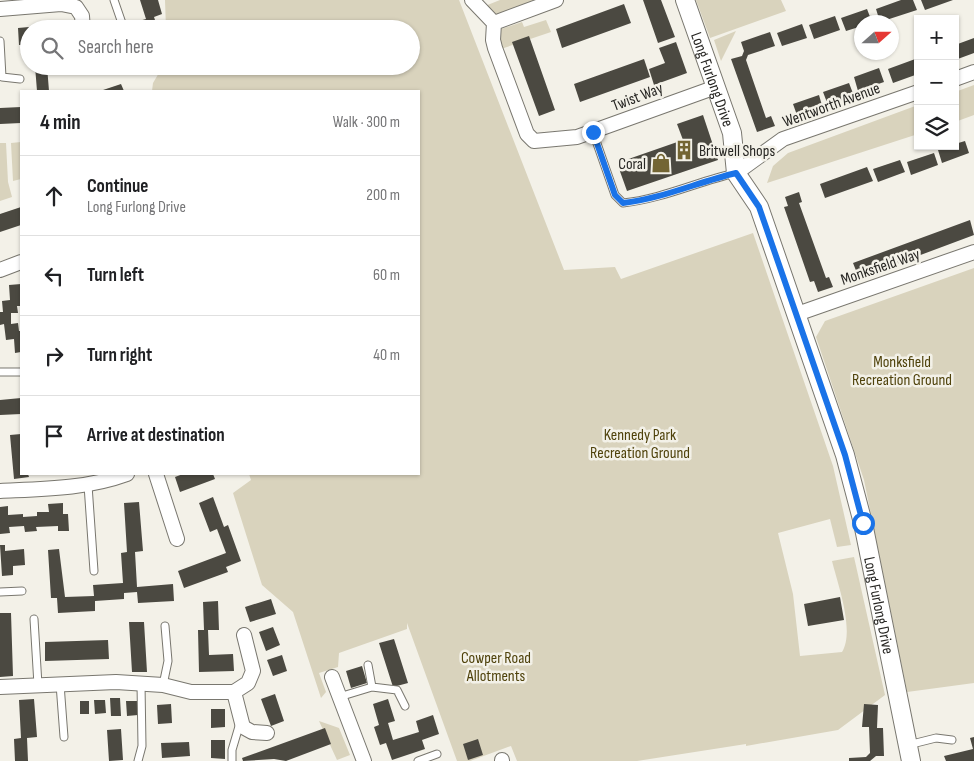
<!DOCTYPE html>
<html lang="en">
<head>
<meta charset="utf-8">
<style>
  body { margin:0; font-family:"Sofia Sans Condensed",sans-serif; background:#f6f6f6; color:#202124 }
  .controls { position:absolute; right:15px; top:15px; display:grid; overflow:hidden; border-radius:0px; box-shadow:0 1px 4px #0004 }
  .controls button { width:45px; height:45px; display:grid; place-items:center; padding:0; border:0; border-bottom:1px solid #e0e0e0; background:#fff; color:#202124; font:25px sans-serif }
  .compass { position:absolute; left:854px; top:15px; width:45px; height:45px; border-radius:50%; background:#fff; box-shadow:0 1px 4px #0004; rotate:69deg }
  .stop { position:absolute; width:15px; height:15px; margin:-11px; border:4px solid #1a73e8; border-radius:50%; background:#fff }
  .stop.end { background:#1a73e8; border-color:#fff; box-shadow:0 1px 5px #0008 }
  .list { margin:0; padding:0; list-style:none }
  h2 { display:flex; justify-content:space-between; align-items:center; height:65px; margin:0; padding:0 20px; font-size:21px }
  h2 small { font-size:16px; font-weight:400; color:#757577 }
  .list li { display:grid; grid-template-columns:32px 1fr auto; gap:15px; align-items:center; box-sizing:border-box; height:80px; padding:0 20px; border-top:1px solid #e0e0e0 }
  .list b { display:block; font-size:19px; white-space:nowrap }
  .list p { margin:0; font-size:16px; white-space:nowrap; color:#757577 }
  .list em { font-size:16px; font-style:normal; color:#757577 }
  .icon { flex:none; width:28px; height:28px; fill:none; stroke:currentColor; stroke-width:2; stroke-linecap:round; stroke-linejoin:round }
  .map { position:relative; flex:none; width:974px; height:761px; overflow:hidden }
  .search { position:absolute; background:#fff; box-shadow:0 1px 4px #0004; left:20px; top:20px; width:400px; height:55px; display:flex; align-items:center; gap:12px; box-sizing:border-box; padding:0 18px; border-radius:28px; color:#757577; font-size:19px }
  .panel { position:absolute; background:#fff; box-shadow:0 1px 4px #0004; left:20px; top:90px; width:400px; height:385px; border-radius:0px }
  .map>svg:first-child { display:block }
</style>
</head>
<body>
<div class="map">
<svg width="974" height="761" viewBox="0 0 974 761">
  <rect width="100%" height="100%" fill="#f3f1e8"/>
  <!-- green -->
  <path fill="#d9d3bd" d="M165 0H459L564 270 615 267 621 279 753 233 833 466 851 545 837 547 830 519 778 533 793 594 800 656 842 652C855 631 838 585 832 561L854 557 885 695 838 730 746 746V744L637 761H517L511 746 470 761H457L407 623V629L339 653 338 667 319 673 326 692 321 698 293 612 262 585 233 493 251 480 249 474H419V91H152L153 83 163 66H411V29H166Z
    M500 0H535L536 1 497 19 485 6Z
    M696 0H781L786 11 710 38Z
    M546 20 551 32 501 49 498 43 501 29 522 22 524 27Z
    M736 31 721 61 714 40Z
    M974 85V115L955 122V92Z
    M918 105V134L767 183 773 166 788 153Z
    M21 142V179L13 181 11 143Z
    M0 143H6L8 182 12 197 0 201Z
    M974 268V683L907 692 864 480 816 337 825 321Z
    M319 721 339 728 350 755 337 760Z"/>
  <!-- building -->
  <path fill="#4b4941" d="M140 0H158L162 14 154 17 158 29H141L139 21 146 19Z
    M643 0H661L675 37 658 43Z
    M901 0H913L917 10 880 22 876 9Z
    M921 0H953L925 10Z
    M624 4 631 23 562 48 556 29Z
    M867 9 872 22H862V26L846 31 841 18Z
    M835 16 840 30 814 39 809 25Z
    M802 24 807 38 782 46 777 33Z
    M29 27V45H19L18 28Z
    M770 32 775 46 748 55 746 60 766 118 771 116 775 126 757 132 731 59 742 56 744 51 741 42Z
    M529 36 555 110 539 116 512 42Z
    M974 38V53L955 60V45Z
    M676 42 687 73 654 85 649 69 665 63 659 48Z
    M918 58V74L893 83 888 69Z
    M644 59 650 77 580 102 574 84Z
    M35 66H47L49 91H37Z
    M879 68 884 82 858 91 854 77Z
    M849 83 854 96 828 105 823 92Z
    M121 84 124 91H100Z
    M819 95 823 109 798 118 793 104Z
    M21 107V123L0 124V108Z
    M703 115 718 160 627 191 617 163 683 140 677 124Z
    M965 141 969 153 942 163 938 150 955 146V144Z
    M934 153 938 165 911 175 907 162Z
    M900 160 905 172 878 182 873 169Z
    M867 167 873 181 825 198 820 184Z
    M799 192 802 202 799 203 826 278 829 277 833 287 818 292 814 281 810 282 784 207 788 206 785 197Z
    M21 207V225L0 232V214Z
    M970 220 974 235 859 278 853 263Z
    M21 284V306H17L18 313H11V324L18 323 19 331H21V352L15 353 14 339 6 340 4 324 0 325V312H3L2 301 10 300 9 285Z
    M21 398V414L0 415V400Z
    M21 434V474H28L29 477 14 479 10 435Z
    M183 474H213L215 479 180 492 175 477Z
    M213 497 224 527 228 525 241 561 226 567 228 572 184 588 178 571 226 553 217 529 210 532 199 503Z
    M139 502 143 551 135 552 137 587 173 584 174 601 138 603 137 592 124 593V599L95 601V611L58 613 57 598H51L48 550 59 549 65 597 94 596 93 585 123 583 121 553 127 552 124 503Z
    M63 503V514H68L69 531H58V526L36 527 37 531 25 532 24 526 9 527 10 533 0 534V507L8 506V515L23 514V517L37 516V512H49L48 504Z
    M0 545H5V551L24 549 25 565 13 566V575L2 576Z
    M840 597 844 620 808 626 804 604Z
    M271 599 276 614 250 622 245 607Z
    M218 601 219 630H208L209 655 233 654 234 671 199 672 198 630H204L203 602Z
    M0 613H11L13 676 0 677Z
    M129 622H144L147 672H132Z
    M273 627 280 645 266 651 259 632Z
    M394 639 408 683 393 687 379 643Z
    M108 640 109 659 45 661V642Z
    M282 655 287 671 273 676 267 660Z
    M362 666 367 683 351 688 346 671Z
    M275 694 284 721 271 726 261 699Z
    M110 698H120L121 716H111Z
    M34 699 37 737 27 738 28 761H15L14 739 21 738 19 700Z
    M388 699 395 721 388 723 393 740 419 732 416 721 433 715 439 734 422 740 425 749 392 760 386 743 380 745 374 727 379 725 373 704Z
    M94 700H105L106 713 95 714Z
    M80 701H89V714H80Z
    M126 701H137L138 715 127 716Z
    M171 704 172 723 158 724 157 705Z
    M864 704 878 705 877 728H883L884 756H876L870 761H849V758L866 757 870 753 869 727H862Z
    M211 709H225V727L211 728Z
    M325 728 331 744 286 761 274 759 243 761 242 758Z
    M121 729 123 760 109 761 107 730Z
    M974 737V761H946L944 756 973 749 970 738Z
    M478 739 483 755 468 760 463 744Z
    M211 740H225V759L211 758Z
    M189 742 190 756 162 758 161 743Z"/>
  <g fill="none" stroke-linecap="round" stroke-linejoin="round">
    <defs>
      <path id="service" d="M114 0 124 29
        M0 41 2 77 20 79
        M593 132 615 195 623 203C661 199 697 182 735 173
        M0 372H21
        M88 485 94 571
        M0 592 22 591
        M34 619 38 685
        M368 665 372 687
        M60 684 64 737
        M163 685 168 661 165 626
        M339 697 372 687 397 690 405 706
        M908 745 936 738 952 740
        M138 761 142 746 141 684
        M232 761V750L240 723
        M418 761 437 754"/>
      <path id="minor" d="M472 0 494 23
        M0 9 61 4 76 7 82 16 83 29
        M494 23 493 40 495 48 527 134 534 141 577 137 716 87
        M494 23 556 0
        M85 66V67
        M955 79 974 72
        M736 173 783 139 918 92
        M0 270 21 262
        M797 314 974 252
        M156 474 177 539
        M0 491C43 489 86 489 127 474
        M332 677 364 761
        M0 687 116 682 163 685 191 692H234L248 683 253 671 244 635
        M234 692 243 727 252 732 267 733
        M502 760V761"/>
      <g id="tertiary">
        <path id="s1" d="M685 0 732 133 736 173 759 207 845 455 863 523 911 761"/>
      </g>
    </defs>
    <!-- service casing -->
    <use href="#service" stroke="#79776f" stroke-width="9"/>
    <!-- minor casing -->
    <use href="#minor" stroke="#79776f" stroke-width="16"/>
    <!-- tertiary casing -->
    <use href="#tertiary" stroke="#79776f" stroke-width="20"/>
    <!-- service -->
    <use href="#service" stroke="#fff" stroke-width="7"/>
    <!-- minor -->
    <use href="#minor" stroke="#fff" stroke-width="14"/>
    <!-- tertiary -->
    <use href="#tertiary" stroke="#fff" stroke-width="18"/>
  </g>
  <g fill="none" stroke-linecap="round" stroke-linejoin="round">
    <!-- route -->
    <path stroke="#1a73e8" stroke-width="6" d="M593 132 615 195 623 203C661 199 698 182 736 173L759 207 845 455 863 523"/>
  </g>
  <!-- icons -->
  <defs>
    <symbol id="building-bare" viewBox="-9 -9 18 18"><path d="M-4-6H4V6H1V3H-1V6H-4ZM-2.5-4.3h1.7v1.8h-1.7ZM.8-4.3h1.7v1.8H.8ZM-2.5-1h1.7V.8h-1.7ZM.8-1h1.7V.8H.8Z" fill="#736533" stroke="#f3f1e8" stroke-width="2.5" paint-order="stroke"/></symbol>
    <symbol id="shop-bare" viewBox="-9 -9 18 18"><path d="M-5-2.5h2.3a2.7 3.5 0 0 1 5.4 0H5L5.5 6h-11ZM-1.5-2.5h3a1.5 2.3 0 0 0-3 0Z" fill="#736533" stroke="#f3f1e8" stroke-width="2.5" paint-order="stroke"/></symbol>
  </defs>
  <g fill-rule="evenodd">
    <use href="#building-bare" x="670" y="136" width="28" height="28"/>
    <use href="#shop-bare" x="647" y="149" width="28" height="28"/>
  </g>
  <g text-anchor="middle" stroke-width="5" stroke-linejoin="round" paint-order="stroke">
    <!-- street labels -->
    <g font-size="16" fill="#272623" stroke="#f3f1e8">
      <text dy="6" stroke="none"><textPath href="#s1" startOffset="84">Long Furlong Drive</textPath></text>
      <text transform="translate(637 96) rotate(-21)" y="6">Twist Way</text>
      <text transform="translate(831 104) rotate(-20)" y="6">Wentworth Avenue</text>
      <text transform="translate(880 266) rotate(-19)" y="6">Monksfield Way</text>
      <text dy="6" stroke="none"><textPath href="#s1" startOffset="639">Long Furlong Drive</textPath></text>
    </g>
    <!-- poi labels -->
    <g font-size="16" fill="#272623" stroke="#f3f1e8" text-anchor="start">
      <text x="699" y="156">Britwell Shops</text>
      <text x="646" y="169" text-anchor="end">Coral</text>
    </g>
    <!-- park labels -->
    <g font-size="16" fill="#4f420b" stroke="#f3f1e8">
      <text x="902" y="367">Monksfield<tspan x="902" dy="18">Recreation Ground</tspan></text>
      <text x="640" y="440">Kennedy Park<tspan x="640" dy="18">Recreation Ground</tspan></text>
      <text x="496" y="663">Cowper Road<tspan x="496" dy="18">Allotments</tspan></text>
    </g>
  </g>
</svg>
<div class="controls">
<button>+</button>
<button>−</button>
<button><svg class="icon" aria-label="layers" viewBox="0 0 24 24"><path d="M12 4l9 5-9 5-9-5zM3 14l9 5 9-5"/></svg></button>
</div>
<svg class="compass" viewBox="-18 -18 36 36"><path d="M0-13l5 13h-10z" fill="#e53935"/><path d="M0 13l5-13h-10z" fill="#757577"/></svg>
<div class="stop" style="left:863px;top:523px"></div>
<div class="stop end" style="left:593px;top:132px"></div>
<div class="search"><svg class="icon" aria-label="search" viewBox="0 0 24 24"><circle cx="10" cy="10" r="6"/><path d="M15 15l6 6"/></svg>Search here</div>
<section class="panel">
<h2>4 min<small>Walk · 300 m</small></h2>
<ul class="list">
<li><svg class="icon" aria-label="ahead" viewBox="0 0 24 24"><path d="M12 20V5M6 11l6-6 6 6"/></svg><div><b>Continue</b><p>Long Furlong Drive</p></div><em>200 m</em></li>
<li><svg class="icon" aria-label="left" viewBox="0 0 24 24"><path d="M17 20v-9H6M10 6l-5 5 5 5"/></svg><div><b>Turn left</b></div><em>60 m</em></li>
<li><svg class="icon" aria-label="right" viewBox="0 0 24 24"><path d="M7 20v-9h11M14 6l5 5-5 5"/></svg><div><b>Turn right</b></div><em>40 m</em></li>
<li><svg class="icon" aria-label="arrive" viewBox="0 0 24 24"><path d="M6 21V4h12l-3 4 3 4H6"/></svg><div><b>Arrive at destination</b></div></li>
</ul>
</section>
</div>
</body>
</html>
